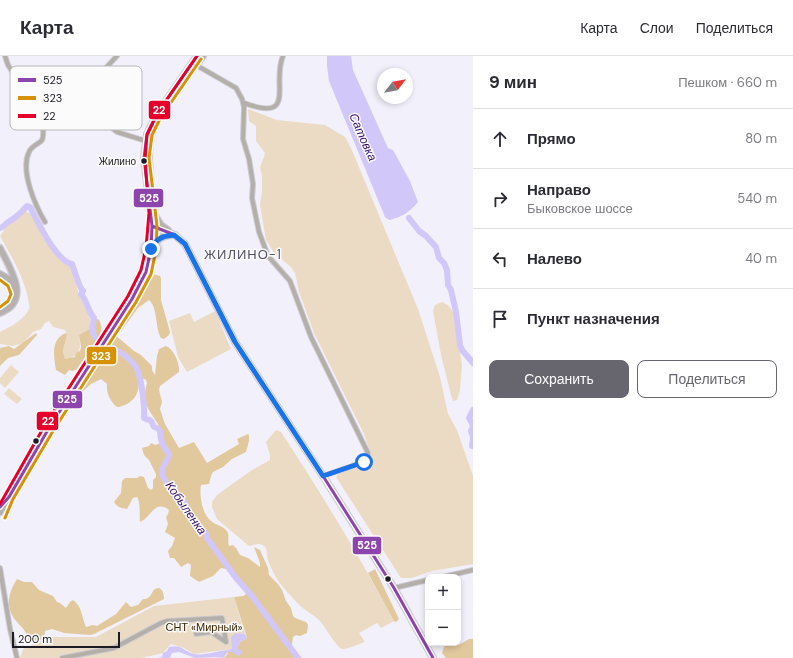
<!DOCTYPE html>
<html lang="ru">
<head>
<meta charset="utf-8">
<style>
  body { margin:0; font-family:"DM Sans",sans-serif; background:#f7f7f7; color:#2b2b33 }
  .controls { position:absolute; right:12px; bottom:12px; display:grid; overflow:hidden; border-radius:8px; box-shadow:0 2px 6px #0003 }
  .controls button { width:36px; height:36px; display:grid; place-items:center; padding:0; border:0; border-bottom:1px solid #e1e1e2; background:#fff; color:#2b2b33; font:20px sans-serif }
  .compass { position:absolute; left:377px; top:12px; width:36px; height:36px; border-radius:50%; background:#fff; box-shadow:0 2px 6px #0003; rotate:59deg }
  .scale { position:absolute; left:12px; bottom:10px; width:108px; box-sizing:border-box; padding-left:4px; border:2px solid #1c1a23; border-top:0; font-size:11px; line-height:14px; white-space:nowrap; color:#1c1a23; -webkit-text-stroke:3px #fbfbfb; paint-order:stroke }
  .stop { position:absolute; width:12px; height:12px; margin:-9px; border:3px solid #1a73e8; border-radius:50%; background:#fff }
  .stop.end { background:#1a73e8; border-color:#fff; box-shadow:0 1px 4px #0008 }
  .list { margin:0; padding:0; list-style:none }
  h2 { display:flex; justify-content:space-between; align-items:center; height:52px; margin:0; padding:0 16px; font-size:17px }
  h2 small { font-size:13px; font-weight:400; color:#7c7c81 }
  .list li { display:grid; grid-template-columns:26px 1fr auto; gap:12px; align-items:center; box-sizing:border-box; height:60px; padding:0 16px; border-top:1px solid #e1e1e2 }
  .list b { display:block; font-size:15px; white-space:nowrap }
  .list p { margin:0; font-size:13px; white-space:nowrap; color:#7c7c81 }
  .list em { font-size:13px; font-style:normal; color:#7c7c81 }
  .actions { display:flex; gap:8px; padding:12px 16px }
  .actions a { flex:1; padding:9px 0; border:1px solid #67656e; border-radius:8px; text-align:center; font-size:14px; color:#67656e }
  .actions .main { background:#67656e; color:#fff }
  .icon { flex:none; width:22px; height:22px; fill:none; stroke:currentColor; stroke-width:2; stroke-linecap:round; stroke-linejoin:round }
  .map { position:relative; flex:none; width:473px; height:602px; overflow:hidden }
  header { display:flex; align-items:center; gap:24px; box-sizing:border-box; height:56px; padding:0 20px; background:#fff; border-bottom:1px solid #e1e1e2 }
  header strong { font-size:19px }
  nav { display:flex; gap:22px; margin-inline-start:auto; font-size:14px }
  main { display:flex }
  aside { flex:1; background:#fff }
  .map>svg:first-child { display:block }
</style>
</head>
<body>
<header>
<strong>Карта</strong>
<nav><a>Карта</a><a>Слои</a><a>Поделиться</a></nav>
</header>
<main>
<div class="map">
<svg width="473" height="602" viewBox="0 0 473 602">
  <rect width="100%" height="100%" fill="#f2f0fa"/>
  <!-- green -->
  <path fill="#ecdbc4" d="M248 53 277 64 325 69 345 81 351 92 418 253 440 321 448 358 457 374 473 420V508L432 515 412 522H401L336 421 338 418 369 404 371 401V398L364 378 314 277 299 236 295 217 291 211 274 197 266 184 260 149 262 135V120L260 111 264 101 265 97 256 85V70L249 65Z
    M26 155 33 160 43 182 66 208 71 211 80 242 88 257 91 266 89 273 79 279C81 294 81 299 65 304L63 295 67 279 65 274 53 271 49 265 45 267 41 273 33 276 23 287 13 290 0 288V276C10 271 24 264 29 253 30 250 28 245 28 242 23 219 11 200 0 180L6 171Z
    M442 246 448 249 454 257 462 309 460 334 457 344 453 345 451 339 441 299 433 255 435 249Z
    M215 255 231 293 187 316 178 301 169 265 190 257 194 266Z
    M11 309 19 316 5 332 0 327V322Z
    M9 332 22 343 17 348 4 338Z
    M276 374 281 376C321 437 359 499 394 565L381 572 377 567 359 577 365 586C360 587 347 594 342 593 336 591 325 570 319 564 315 560 309 557 304 553 296 546 279 528 274 518 272 513 269 509 268 504 266 499 268 493 264 490 259 486 254 489 249 490L217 463 212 451V446L217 439 252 414 270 404V399L266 386Z
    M234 541 245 578 236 577 232 593 194 598 184 592 171 588 163 597 142 602H20L23 593 51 581H96L154 550Z"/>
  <!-- forest -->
  <path fill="#e2c89d" d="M153 218 160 220 161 222V244L170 276 169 279 164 283 161 282C155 272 158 252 149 244L138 252 121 275 116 274 135 245 149 222Z
    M98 263C101 266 102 271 101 275 100 284 81 306 76 314L72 315 69 314 65 319 56 314C54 302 50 283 66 277L67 279 63 295 65 303 75 301 76 297 80 295 81 291 79 279 89 273 91 266Z
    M36 277 37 279 19 299 8 302 0 310V292L9 290 14 293Z
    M114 278 134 295 141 299 152 310V314L155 319 157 300 159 293 166 290C174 293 180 308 179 316L160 330 159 334 162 346 160 353 165 368 179 392 194 386 207 407 239 388 237 383 248 378 249 379V385L246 396 232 403 223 411 213 416 211 420 209 428 201 429C199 439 202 458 211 465 215 469 222 469 227 475 230 479 227 485 229 490L233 489 236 492 240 499 248 502 260 511V507L254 491 260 494 268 512 269 519 278 528 282 534 286 545 291 552 293 560 295 562 306 566 308 569 307 577 300 580 296 579 293 581 292 588 296 602H223L227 599 228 596C236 596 237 592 240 586L247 582 234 541 243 540 246 538V531L232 514 221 512 213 520 199 526 190 520 191 509 188 507 181 511 174 502H170L168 495 172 490 175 482 165 476 168 468 166 461 168 458 169 454C154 443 151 462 140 466 139 457 141 448 137 441L133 442 127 453C121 452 117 451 114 446L121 437 122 425 125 422H137L140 420 144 421 148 432 151 434 153 432V424L156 421V418L149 404 144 399 142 392 149 390 151 387 155 389 162 387C162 383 163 378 161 374 152 355 140 351 147 327L146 324 142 322C137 327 140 331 137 337 135 344 124 351 117 351 110 345 106 337 107 328L101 323 91 328 82 336 79 334Z
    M375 513 399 563 396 566 394 565 368 517Z
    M17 523 24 526H32L39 534 53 540 57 546 60 547 66 552 70 546 73 544C82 550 82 562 86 571L93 569 97 570 116 558 126 546 131 551 138 549 143 543C145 543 147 543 149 541 152 539 152 535 155 533 162 529 164 538 164 543L94 578 90 579 64 577 52 573 45 575 44 581 41 584 28 588C28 585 28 581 27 579 24 572 17 567 13 561 5 548 10 534 17 523Z
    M469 583H473V602H446L442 597 444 591 448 587 459 589Z"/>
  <!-- water -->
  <path fill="#d2c7f9" d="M327 0H351L353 14 388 92 393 94 410 125 418 146C411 155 401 162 389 164L385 161 329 25 327 10Z
    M236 577 245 578 247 582 240 586 237 593 243 595 239 600 232 596H228L223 602 216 601 195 602 179 596 172 597 170 602H157L162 601 163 597 167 595 169 591C182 588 183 595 194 598 201 600 224 594 232 593L231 581Z"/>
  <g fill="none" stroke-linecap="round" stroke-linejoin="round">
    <!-- river -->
    <path stroke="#d2c7f9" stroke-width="6" d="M409 162 419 175 426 180 436 191 439 202 444 207 447 214 448 229 451 234 456 256 460 289 462 294 473 307
      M0 172C4 171 5 168 8 166 16 162 21 157 27 150L30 151C38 166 56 205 72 208 75 215 79 232 83 235L81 238C87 245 88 255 94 262L92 273 94 280C101 287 109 290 118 295 136 306 139 313 142 333 143 343 145 352 144 362 146 364 147 363 150 364 153 366 152 369 154 371L157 372 160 375C160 385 163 390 169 398L167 404 163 411 162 419 176 441 184 445 189 459 206 478 207 482 236 522 252 540 298 602
      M473 354 469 362 473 369
      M473 370 471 375 473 381
      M473 382 472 390H473"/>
    <defs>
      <path id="minor" d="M5 0 8 9 14 18 24 27 62 38 76 43 117 76 146 85
        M196 9 236 32 242 43 244 51 243 83 249 103 253 128 252 142 259 176 268 200 290 225 311 281 368 397V401L364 406 323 420
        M76 43 84 32 103 15 117 0
        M244 47C298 67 271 27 283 0
        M45 166C35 149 20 115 29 96 33 88 40 88 42 84 44 80 43 73 43 68 45 57 48 46 51 35
        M0 512 10 573 17 602
        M443 521 473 514
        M394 532 428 524
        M62 602 114 592 161 567 167 565 222 562 226 586 211 576 196 578"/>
      <path id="major" d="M154 158 161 169 168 174
        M153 164 154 157C152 134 146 103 151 80 157 58 188 19 203 0
        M152 170 175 179 185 188 235 286 323 420 394 532 433 602
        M0 192C10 212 32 245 0 257
        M152 192C157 183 162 180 172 179
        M0 218 9 223 15 232
        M0 456 49 372 132 243 146 216 151 193 152 170 144 102 147 78 157 58 197 0"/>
    </defs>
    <!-- minor casing -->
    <use href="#minor" stroke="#cccad2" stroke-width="6"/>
    <!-- major casing -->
    <use href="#major" stroke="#cccad2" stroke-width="8"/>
    <!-- minor -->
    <use href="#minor" stroke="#b4afa9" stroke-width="4"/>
    <!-- major -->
    <use href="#major" stroke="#b6b1ae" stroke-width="5.5"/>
    <defs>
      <path id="bus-1" d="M152 170 175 179 185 188 235 286 323 420 394 532 433 602
        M0 451 9 441 49 372 132 243 146 216 151 193 152 170 144 102 147 78 157 58 197 0"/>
      <path id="bus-2" d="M0 224 8 230 11 238 8 245 0 251
        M5 462 13 443 53 375 136 246 151 218 156 194 157 170 149 102 152 79 161 61 201 3"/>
      <path id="bus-3" d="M0 448 45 369 128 240 141 214 146 192 149 157 145 103 147 79 158 56 197 0"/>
    </defs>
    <!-- bus-1 casing -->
    <use href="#bus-1" stroke="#fbfbfb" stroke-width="6"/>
    <!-- bus-2 casing -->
    <use href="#bus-2" stroke="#fbfbfb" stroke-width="6"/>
    <!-- bus-3 casing -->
    <use href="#bus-3" stroke="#fbfbfb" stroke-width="6"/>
    <!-- bus-1 -->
    <use href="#bus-1" stroke="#8e44ad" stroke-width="3"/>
    <!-- bus-2 -->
    <use href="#bus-2" stroke="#d69105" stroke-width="3"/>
    <!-- bus-3 -->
    <use href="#bus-3" stroke="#e4002b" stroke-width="3"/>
  </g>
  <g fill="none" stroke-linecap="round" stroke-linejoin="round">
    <!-- route -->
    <path stroke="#1a73e8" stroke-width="5" d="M151 193C157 182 162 180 174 179L185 188 235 286 323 420 364 406"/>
  </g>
  <!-- markers -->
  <g fill="#1c1a23" stroke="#fbfbfb" stroke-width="1.5">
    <circle cx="144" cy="105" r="3.5"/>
    <circle cx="36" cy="385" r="3.5"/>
    <circle cx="388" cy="523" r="3.5"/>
  </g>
  <g text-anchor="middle" stroke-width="3" stroke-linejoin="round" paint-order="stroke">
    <!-- bus labels -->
    <g font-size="10" fill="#1c1a23" stroke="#fbfbfb" text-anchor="end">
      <text x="136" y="109">Жилино</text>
    </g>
    <!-- park labels -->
    <g font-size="11" fill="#3a2701" stroke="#fbfbfb">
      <text x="204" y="575">СНТ «Мирный»</text>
    </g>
    <!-- water labels -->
    <g font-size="12" font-style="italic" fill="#340b6b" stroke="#fbfbfb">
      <text transform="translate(363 81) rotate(66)" y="4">Сатовка</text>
      <text transform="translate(186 452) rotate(55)" y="4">Кобыленка</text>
    </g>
    <!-- quarter labels -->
    <g font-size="13" letter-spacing="1" fill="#555165" stroke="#fbfbfb">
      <text x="243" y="203">ЖИЛИНО-1</text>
    </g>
  </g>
  <!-- legend -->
  <rect x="10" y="10" width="132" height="64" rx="6" fill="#fbfbfb" stroke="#b8b8ba" stroke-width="1"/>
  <rect x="18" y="22" width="18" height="4" fill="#8e44ad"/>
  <rect x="18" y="40" width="18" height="4" fill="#d69105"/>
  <rect x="18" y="58" width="18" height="4" fill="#e4002b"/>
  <g font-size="11" fill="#1c1a23">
    <text x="43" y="28">525</text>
    <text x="43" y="46">323</text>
    <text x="43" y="64">22</text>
  </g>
  <g stroke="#fbfbfb" stroke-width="1.5">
    <rect x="148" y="44" width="23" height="20" rx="4" fill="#e4002b"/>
    <rect x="133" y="132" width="31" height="20" rx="4" fill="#8e44ad"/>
    <rect x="86" y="290" width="31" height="19" rx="4" fill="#d69105"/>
    <rect x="52" y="334" width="31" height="19" rx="4" fill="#8e44ad"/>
    <rect x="36" y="355" width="23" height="20" rx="4" fill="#e4002b"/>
    <rect x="352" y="480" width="30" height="19" rx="4" fill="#8e44ad"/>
  </g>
  <g font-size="11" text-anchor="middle" font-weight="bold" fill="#fff">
    <text x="159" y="58">22</text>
    <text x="149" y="146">525</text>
    <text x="101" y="304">323</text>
    <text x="67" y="347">525</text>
    <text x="48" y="369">22</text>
    <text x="367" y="493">525</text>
  </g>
</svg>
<div class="controls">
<button>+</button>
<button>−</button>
</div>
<svg class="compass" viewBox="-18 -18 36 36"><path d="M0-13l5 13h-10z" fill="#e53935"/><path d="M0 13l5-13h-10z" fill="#7c7c81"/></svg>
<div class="scale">200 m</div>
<div class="stop" style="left:364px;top:406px"></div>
<div class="stop end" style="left:151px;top:193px"></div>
</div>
<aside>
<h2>9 мин<small>Пешком · 660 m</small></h2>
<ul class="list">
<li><svg class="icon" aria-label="ahead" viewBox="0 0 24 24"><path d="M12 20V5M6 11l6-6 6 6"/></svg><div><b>Прямо</b></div><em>80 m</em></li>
<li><svg class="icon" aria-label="right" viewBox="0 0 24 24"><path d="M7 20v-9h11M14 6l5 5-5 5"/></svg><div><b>Направо</b><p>Быковское шоссе</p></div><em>540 m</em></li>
<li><svg class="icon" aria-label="left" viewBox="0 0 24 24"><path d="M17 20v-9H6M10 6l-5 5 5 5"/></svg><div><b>Налево</b></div><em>40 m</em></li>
<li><svg class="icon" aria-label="arrive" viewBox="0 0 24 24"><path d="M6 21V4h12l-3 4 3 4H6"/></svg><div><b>Пункт назначения</b></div></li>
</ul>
<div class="actions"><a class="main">Сохранить</a><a>Поделиться</a></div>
</aside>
</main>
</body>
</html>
